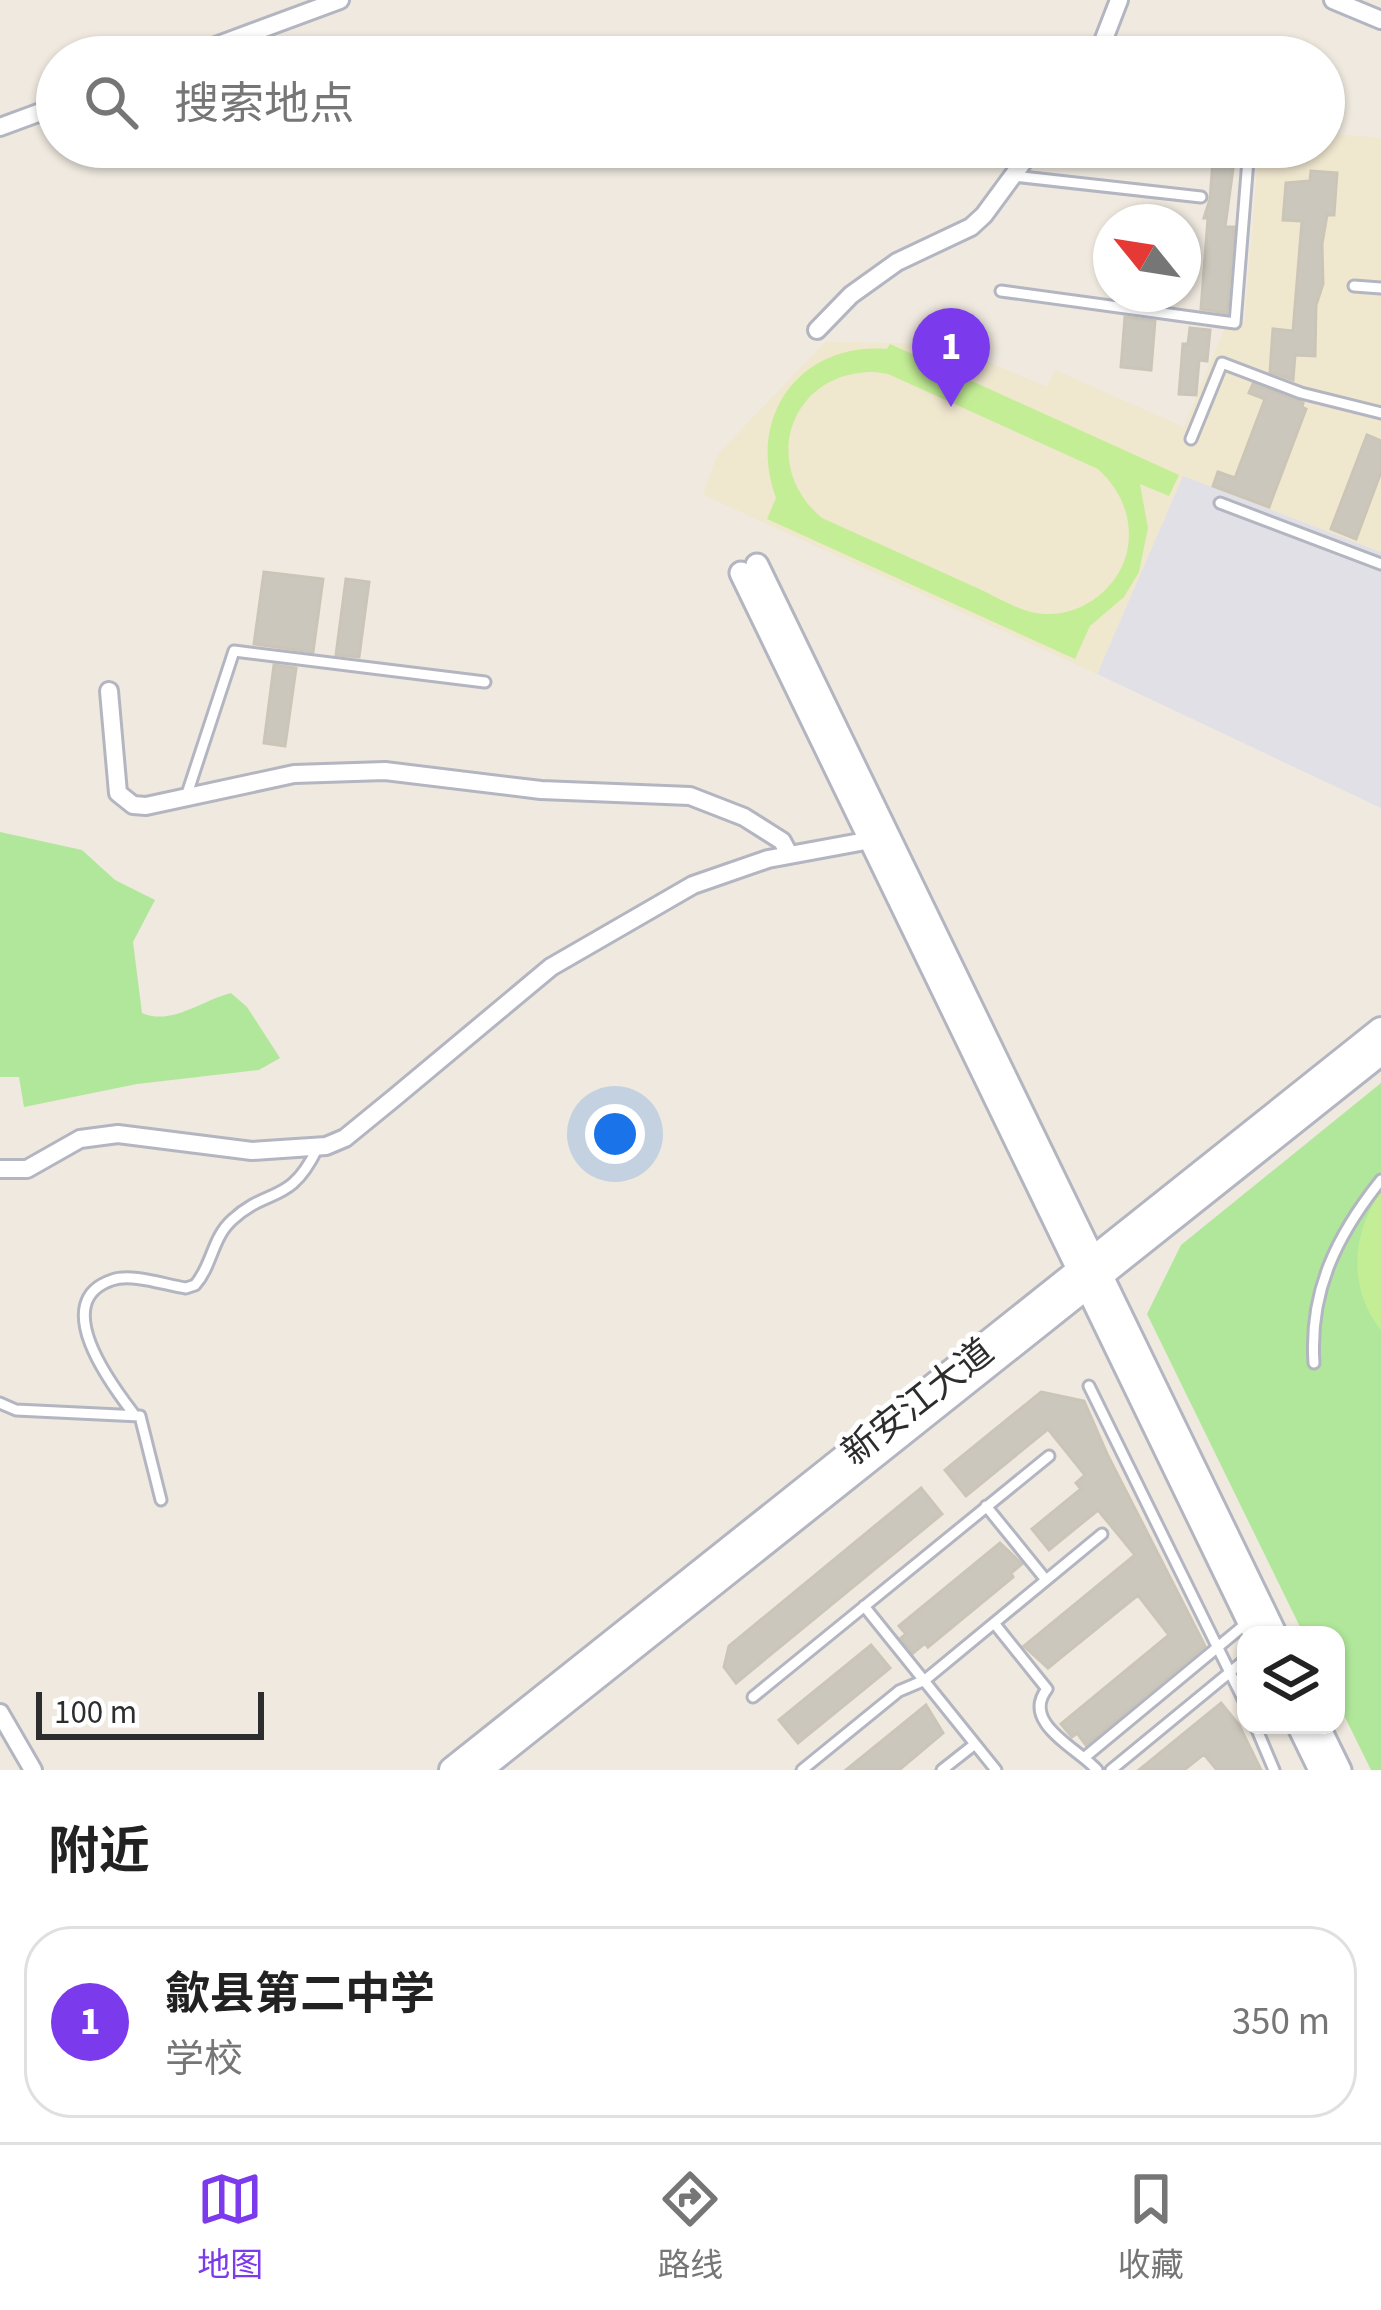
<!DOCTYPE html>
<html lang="zh">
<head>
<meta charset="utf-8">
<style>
  body { margin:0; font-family:"Source Sans 3","Noto Sans SC",sans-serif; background:#f6f6f6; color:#222 }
  .controls { position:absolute; right:36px; bottom:36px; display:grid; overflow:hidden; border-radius:24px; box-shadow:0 3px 9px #0004 }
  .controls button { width:108px; height:108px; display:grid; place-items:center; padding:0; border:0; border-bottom:3px solid #e0e0e0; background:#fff; color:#222; font:60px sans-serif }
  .compass { position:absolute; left:1093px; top:204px; width:108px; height:108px; border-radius:50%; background:#fff; box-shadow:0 3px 9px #0004; rotate:300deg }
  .scale { position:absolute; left:36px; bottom:30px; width:228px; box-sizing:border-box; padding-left:12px; border:6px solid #2d2d2d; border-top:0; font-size:33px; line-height:42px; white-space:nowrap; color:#2d2d2d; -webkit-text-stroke:9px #fff; paint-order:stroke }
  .you { position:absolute; left:615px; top:1134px; width:42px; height:42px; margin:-30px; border:9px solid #fff; border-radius:50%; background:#1a73e8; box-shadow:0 0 0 18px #1a73e833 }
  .badge { display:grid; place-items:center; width:78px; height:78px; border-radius:50%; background:#7c3aed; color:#fff; font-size:39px; font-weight:700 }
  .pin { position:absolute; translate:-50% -99px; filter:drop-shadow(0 3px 6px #0008) }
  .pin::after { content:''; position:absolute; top:63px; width:42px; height:36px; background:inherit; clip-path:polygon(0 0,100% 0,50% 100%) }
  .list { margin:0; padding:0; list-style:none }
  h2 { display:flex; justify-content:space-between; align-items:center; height:156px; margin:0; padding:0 48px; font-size:51px }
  h2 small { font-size:39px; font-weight:400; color:#767676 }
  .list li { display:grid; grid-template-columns:78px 1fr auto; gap:36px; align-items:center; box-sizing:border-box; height:192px; margin:0 24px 24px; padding:0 24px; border:3px solid #e0e0e0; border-radius:48px }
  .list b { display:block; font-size:45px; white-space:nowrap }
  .list p { margin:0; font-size:39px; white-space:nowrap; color:#767676 }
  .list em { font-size:39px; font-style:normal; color:#767676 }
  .icon { flex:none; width:66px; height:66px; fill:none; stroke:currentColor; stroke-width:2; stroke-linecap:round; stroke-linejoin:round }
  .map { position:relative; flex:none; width:1381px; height:1770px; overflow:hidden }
  .search { position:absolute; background:#fff; box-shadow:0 3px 9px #0004; left:36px; right:36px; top:36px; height:132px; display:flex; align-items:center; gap:30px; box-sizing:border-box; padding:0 42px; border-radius:66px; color:#767676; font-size:45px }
  .sheet { height:372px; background:#fff }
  nav { display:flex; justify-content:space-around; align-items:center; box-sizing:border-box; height:168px; border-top:3px solid #e0e0e0; background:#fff; font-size:33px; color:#767676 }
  nav a { display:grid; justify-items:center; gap:6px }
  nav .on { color:#7c3aed }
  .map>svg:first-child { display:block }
</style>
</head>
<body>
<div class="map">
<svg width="1381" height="1770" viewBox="0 0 1381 1770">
  <rect width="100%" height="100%" fill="#efe9df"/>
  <!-- industrial -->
  <path fill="#e2e0e7" d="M1183 475 1381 552V808L1097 674Z"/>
  <!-- education -->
  <path fill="#f0e7cf" d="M1324 133 1381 138V552L1183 476 1097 674 703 495 717 455 825 342 946 344 1047 387 1055 370 1184 427 1225 327 1244 324 1259 147H1324Z"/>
  <!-- green -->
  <path fill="#b1e79a" d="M0 832 82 850 115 880 155 900 133 942 142 1013C172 1026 202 1000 231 993L247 1007 280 1058 259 1070 137 1084 24 1107 19 1077H0Z
    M1381 1083V1770H1371L1336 1699V1635H1304L1147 1314 1181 1245Z"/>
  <!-- pitch -->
  <path fill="#c4ee96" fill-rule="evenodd" d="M890 344 1179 475 1169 496 1140 484 1148 528 1139 572 1124 597 1090 626 1075 659 767 519 776 498C746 417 800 342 887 349ZM875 372 888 374 1098 469C1121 490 1134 519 1127 552 1118 589 1082 616 1044 614 1021 613 996 596 975 587 924 564 873 541 822 518 758 465 791 370 875 372Z
    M1381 1192V1330C1348 1289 1351 1234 1381 1192Z"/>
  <!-- building -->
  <path fill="#cbc7bd" stroke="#cbc5b8" stroke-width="3" d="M1214 147H1236L1225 227H1234L1227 313 1201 309 1208 218H1204L1210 199Z
    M1311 171 1337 173 1334 215H1327L1322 244 1323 284 1316 305 1315 356 1295 355 1293 380 1270 372 1273 329 1293 331 1302 221 1283 220 1286 183 1310 181Z
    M1125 317 1155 321 1151 370 1121 367Z
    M1190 328 1210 330 1207 361 1199 360 1196 395 1179 394 1183 344H1188Z
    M1253 384 1303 403 1302 407 1306 409 1269 507 1213 486 1218 472 1235 478 1265 399 1249 393Z
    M1367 435 1381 441V472L1356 539 1331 529Z
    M264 572 323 579 313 652 254 644Z
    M346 579 369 582 359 657 336 655Z
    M274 665 296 668 285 746 264 743Z
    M1041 1392 1084 1401 1108 1456 1205 1646 1086 1745 1077 1733 1072 1737 1061 1724 1169 1635 1138 1595 1048 1668 1024 1646 1135 1555 1098 1510 1049 1550 1032 1529 1081 1489 1076 1483 1085 1475 1048 1429 966 1496 945 1470Z
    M921 1488 942 1514 736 1683 724 1667 729 1646Z
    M1000 1543 1022 1564 1011 1573 1013 1577 928 1647 925 1643 913 1653 901 1638 906 1634 899 1626Z
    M871 1645 890 1668 798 1743 779 1720Z
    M1221 1703 1239 1725 1261 1770H1217L1204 1754 1184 1770H1139Z
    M926 1705 943 1733 899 1770H846Z"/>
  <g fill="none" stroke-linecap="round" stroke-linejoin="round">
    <defs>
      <path id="service" d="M1013 176 1201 197
        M1354 286 1381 288
        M1001 291 1235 323 1249 147
        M1191 439 1222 363 1301 393 1381 413
        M1220 503 1381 564
        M186 797 234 651 485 682
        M1314 1363C1309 1291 1337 1235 1381 1180
        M1089 1386 1246 1705
        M0 1403 16 1410 140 1416 161 1500
        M133 1413C110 1383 49 1301 112 1280 132 1273 165 1285 186 1288L195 1285C212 1266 212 1238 232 1220 269 1186 289 1206 317 1149
        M986 1506 1046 1580
        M864 1606 996 1770
        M994 1623 1047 1689C1020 1723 1079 1749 1097 1770
        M753 1697 1049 1456
        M1255 1725 1274 1770
        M1085 1757 1248 1622
        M802 1770 899 1691 925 1680 1102 1534
        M942 1770 975 1744
        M1111 1770 1246 1659"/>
      <path id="minor" d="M1333 0 1381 20
        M186 57 340 0
        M1097 57 1119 0
        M0 127 57 106
        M817 330 851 295 897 262 971 227 984 215 1034 147
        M109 691 118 793 133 805 146 806 294 774 385 771 541 790 690 796 744 817 782 841 789 854
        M0 1169H27L80 1139 118 1134 252 1151 326 1146 345 1138 394 1098 551 967 693 885 768 859 871 840
        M0 1713 33 1770"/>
      <path id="tertiary" d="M757 565 1276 1635
        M741 573 1255 1635
        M1298 1725 1320 1770
        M1318 1725 1340 1770"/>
      <path id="secondary" d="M452 1770 1381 1030
        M479 1770 1381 1052"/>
    </defs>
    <!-- service casing -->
    <use href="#service" stroke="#b3b5c1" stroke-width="15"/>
    <!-- minor casing -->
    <use href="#minor" stroke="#b3b5c1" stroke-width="22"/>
    <!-- tertiary casing -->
    <use href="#tertiary" stroke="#b3b5c1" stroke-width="27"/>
    <!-- secondary casing -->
    <use href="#secondary" stroke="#b3b5c1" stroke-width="30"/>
    <!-- service -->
    <use href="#service" stroke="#fff" stroke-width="9"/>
    <!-- minor -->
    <use href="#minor" stroke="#fff" stroke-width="16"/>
    <!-- tertiary -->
    <use href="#tertiary" stroke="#fff" stroke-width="21"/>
    <!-- secondary -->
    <use href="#secondary" stroke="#fff" stroke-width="24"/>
  </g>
  <g text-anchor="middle" stroke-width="10" stroke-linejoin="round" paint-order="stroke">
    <!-- street labels -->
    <g font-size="36" fill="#2d2d2d" stroke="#fff">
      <text transform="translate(917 1401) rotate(-38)" y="13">新安江大道</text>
    </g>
  </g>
</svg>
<div class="controls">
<button><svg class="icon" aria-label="layers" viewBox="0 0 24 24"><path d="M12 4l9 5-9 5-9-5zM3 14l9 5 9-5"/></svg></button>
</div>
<svg class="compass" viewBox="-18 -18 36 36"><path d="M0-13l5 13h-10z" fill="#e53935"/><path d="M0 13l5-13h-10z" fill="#767676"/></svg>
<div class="scale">100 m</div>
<div class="you"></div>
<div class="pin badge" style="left:951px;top:407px">1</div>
<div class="search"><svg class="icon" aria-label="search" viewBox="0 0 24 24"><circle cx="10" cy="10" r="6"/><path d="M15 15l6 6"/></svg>搜索地点</div>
</div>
<section class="sheet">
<h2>附近<small></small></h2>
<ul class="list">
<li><span class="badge">1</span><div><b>歙县第二中学</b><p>学校</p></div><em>350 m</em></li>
</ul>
</section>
<nav>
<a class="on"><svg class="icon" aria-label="map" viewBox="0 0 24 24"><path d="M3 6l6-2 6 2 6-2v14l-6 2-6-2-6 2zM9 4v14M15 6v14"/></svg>地图</a>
<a><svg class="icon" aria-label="directions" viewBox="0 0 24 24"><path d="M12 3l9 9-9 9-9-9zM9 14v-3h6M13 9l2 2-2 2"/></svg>路线</a>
<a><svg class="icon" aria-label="saved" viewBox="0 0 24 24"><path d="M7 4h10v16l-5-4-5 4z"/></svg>收藏</a>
</nav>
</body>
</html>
